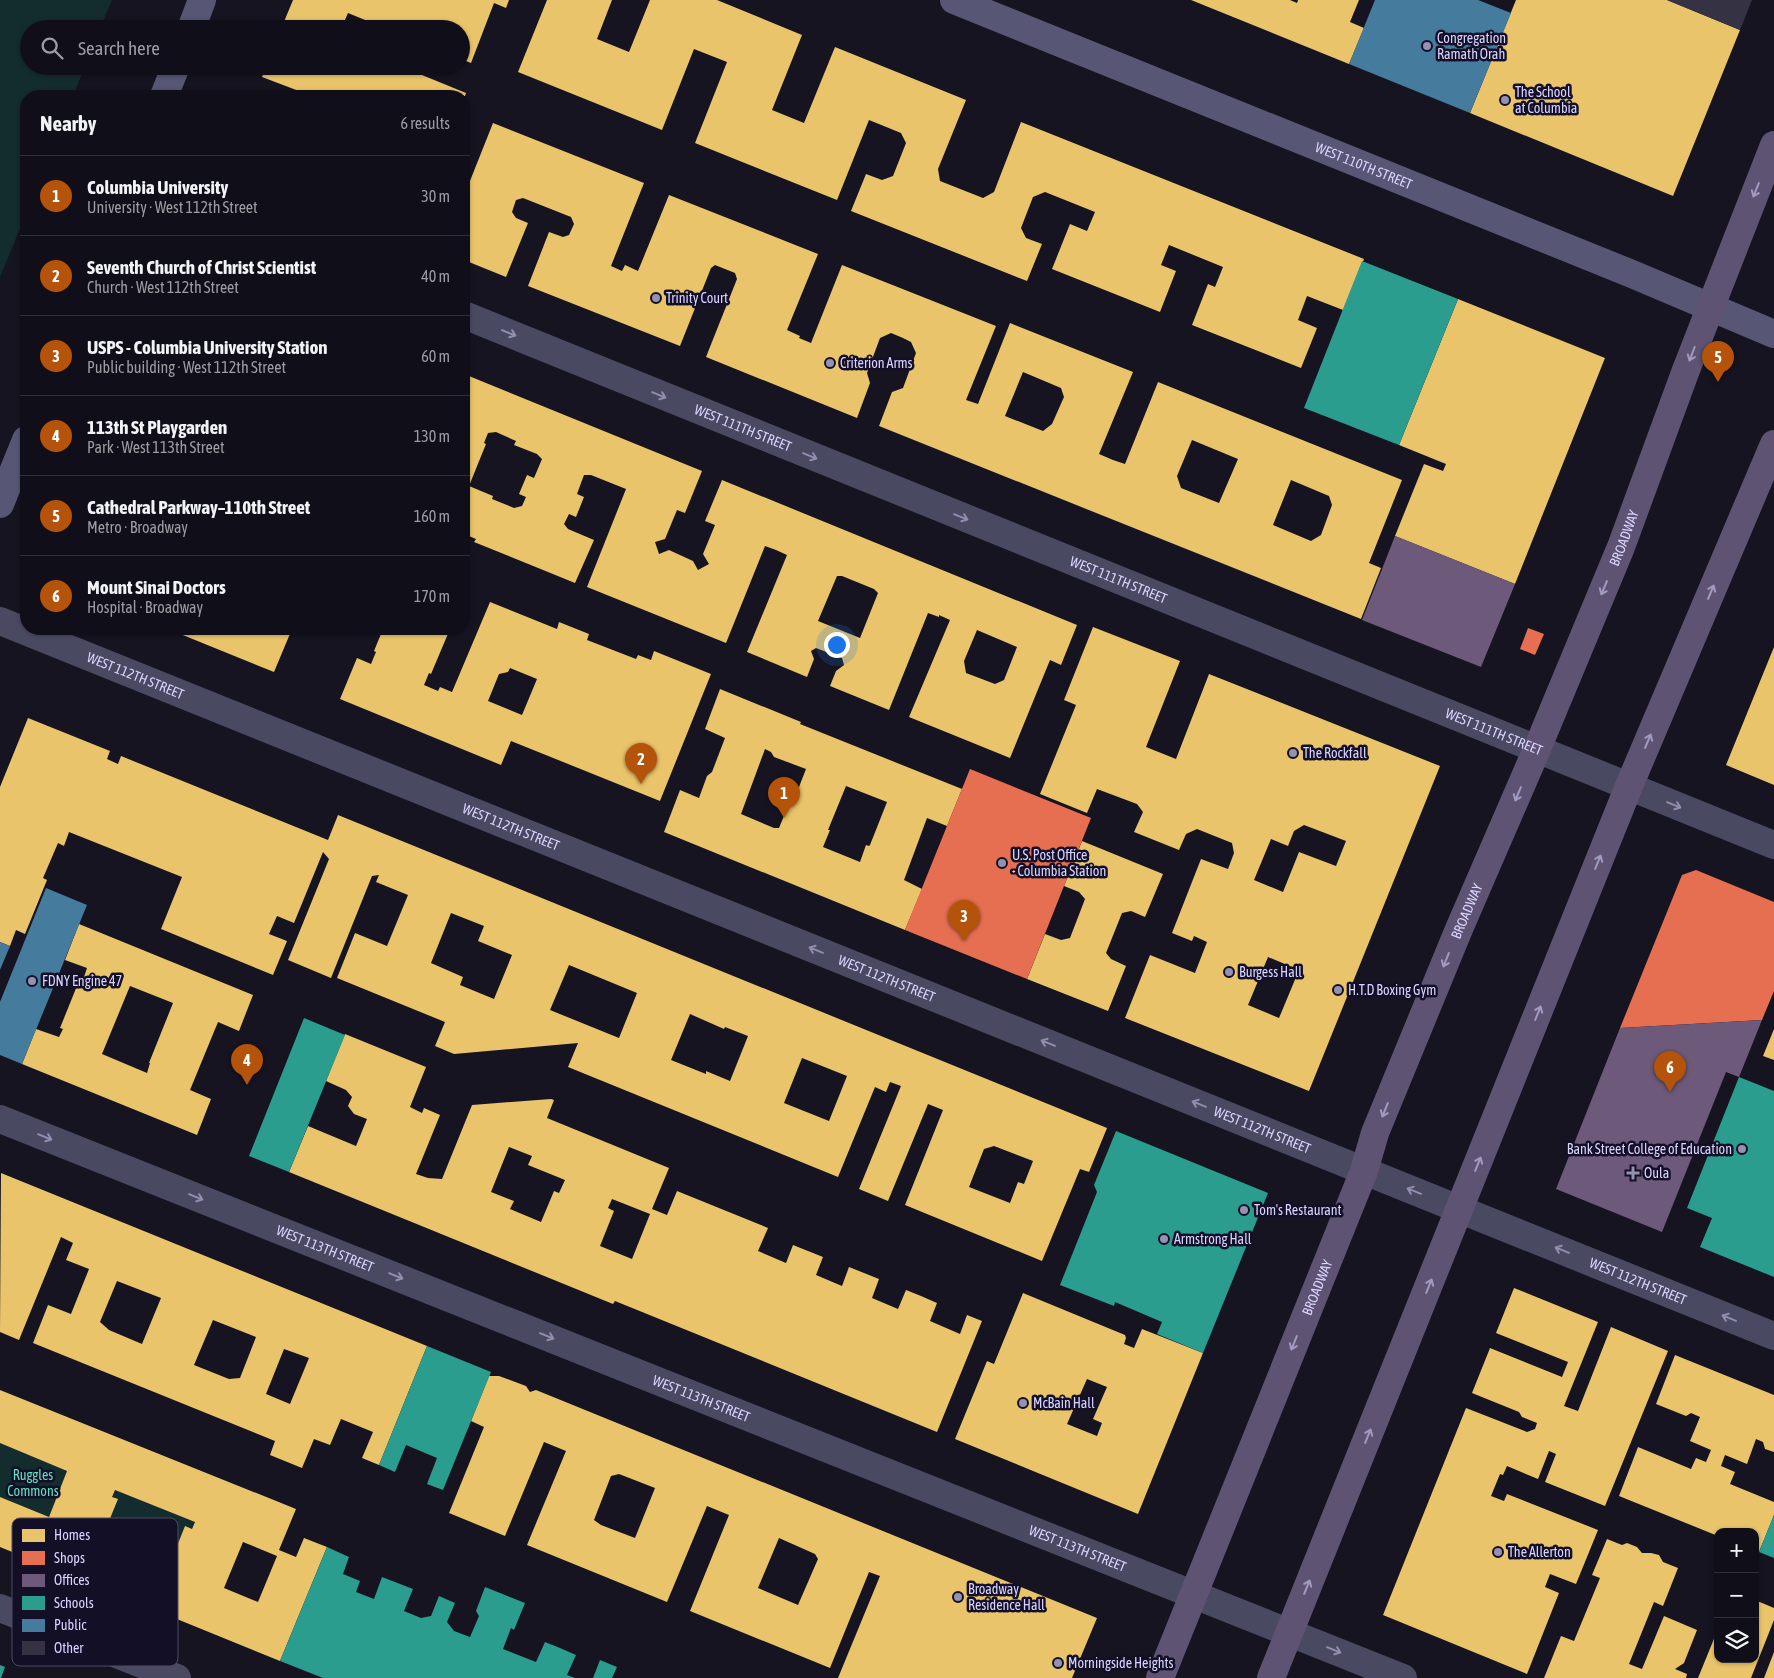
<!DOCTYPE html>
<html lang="en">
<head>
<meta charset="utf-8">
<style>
  body { margin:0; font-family:"Asap Condensed",sans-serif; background:#1e1d26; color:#f1f3f6 }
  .controls { position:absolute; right:15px; bottom:15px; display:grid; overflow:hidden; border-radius:10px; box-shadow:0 1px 4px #0004 }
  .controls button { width:45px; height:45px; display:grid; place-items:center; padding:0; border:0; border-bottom:1px solid #302f38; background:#100f19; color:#f1f3f6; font:25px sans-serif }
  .you { position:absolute; left:836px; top:644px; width:18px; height:18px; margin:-12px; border:4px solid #fff; border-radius:50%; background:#1a73e8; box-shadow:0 0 0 8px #1a73e833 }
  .badge { display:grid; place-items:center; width:32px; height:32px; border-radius:50%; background:#b45309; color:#fff; font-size:16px; font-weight:700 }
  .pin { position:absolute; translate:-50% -41px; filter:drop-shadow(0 1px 2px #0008) }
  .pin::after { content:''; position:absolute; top:26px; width:18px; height:15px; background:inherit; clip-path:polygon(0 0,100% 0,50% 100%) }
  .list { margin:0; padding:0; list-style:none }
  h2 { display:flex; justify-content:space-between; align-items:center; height:65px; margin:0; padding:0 20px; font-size:21px }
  h2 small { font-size:16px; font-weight:400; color:#9c9ca2 }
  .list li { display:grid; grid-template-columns:32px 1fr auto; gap:15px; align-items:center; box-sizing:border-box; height:80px; padding:0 20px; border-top:1px solid #302f38 }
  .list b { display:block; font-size:19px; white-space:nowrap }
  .list p { margin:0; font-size:16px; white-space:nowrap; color:#9c9ca2 }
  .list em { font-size:16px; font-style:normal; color:#9c9ca2 }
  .icon { flex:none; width:28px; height:28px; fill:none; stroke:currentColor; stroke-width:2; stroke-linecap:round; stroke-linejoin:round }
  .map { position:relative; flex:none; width:1774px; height:1678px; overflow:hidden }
  .search { position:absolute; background:#100f19; box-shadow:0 1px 4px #0004; left:20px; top:20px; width:450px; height:55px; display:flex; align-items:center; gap:12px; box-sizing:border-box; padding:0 18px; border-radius:28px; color:#9c9ca2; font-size:19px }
  .panel { position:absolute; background:#100f19; box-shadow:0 1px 4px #0004; left:20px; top:90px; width:450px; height:545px; border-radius:20px }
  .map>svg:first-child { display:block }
</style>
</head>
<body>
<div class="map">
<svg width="1774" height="1678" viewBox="0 0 1774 1678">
  <rect width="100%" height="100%" fill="#161421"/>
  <!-- green -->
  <path fill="#132c2d" d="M0 0H112L100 29H29V66H85L73 96H26V214L0 277Z
    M0 1443 67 1471 49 1517 0 1497Z
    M115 1490 195 1522 192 1529 185 1527 169 1566 102 1538 117 1499 112 1497Z"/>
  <!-- homes -->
  <path fill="#e9c46a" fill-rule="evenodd" d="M293 0H509L506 8 494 3 471 63 461 59V29H387L348 13 341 29H281Z
    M547 0H612L597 39 629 52 650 0H717L802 35 772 110 804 123 835 47 966 100 938 169 940 181 983 198 994 192 1021 122 1364 259 1343 310 1307 296 1298 320 1317 328 1301 368 1192 325 1208 284 1215 287 1223 267 1169 245 1161 265 1176 271 1160 312 1052 269 1070 224 1087 231 1095 212 1045 192 1033 197 1021 228 1026 238 1042 244 1027 281 851 211 866 174 882 180 893 176 906 143 901 133 869 120 837 200 695 143 727 62 694 49 662 130 518 72Z
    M1191 0H1290L1297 3 1298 0H1359L1350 22 1364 28 1349 64Z
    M1516 0H1667L1740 30 1673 196 1470 113Z
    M267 66H400L466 93 465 96H312L262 77Z
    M493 123 644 183 611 266 622 271 625 265 638 271 669 195 818 254 787 330 800 336 799 338 811 343 842 265 996 326 966 400 978 404 1010 323 1133 372 1099 454 1113 460 1125 464 1158 382 1402 480 1369 563 1381 568 1361 619 879 426 892 392 903 388 916 353 911 342 903 338 891 333 880 338 867 373 870 383 857 418 706 357 737 279 735 273 715 265 711 268 680 346 528 286 549 232 563 237 569 235 574 224 571 217 523 198 516 200 512 212 516 218 528 223 506 277 464 260V196ZM1023 372 1061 388 1064 397 1052 424 1043 431 1005 416ZM1192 440 1238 459 1219 503 1181 488 1177 476ZM1291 480 1329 496 1332 505 1321 535 1311 541 1273 525Z
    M1458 299 1605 358 1515 584 1395 536 1424 464 1443 471 1446 464 1399 445Z
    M464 374 702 471 685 513 677 510 665 539 655 542 659 554 669 550 693 561 698 570 709 564 703 554 715 525 705 521 722 480 1077 625 1061 665 1050 660 1010 758 909 717 950 620 939 615V617L928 613 889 710 830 686 836 671 844 665 842 658 816 648 811 651 814 659 807 677 747 652 787 555 776 550 765 546 726 643 587 587 626 489 591 475H584L577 494 584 497 576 517 569 514 564 524 568 529 594 540 575 583 474 542 476 539 464 534ZM496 432 516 441 514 445 537 454 542 459 534 478 527 475 519 494 526 497 522 506 514 508 492 499 493 496 469 486 486 444 484 443 488 433ZM837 576H842L874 589 878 593 860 638 818 621ZM977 630 1017 647 1004 680 995 684 966 673 964 661Z
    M490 602 557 629 559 622 589 634 587 640 636 659 638 655 651 660 654 651 711 674 660 801 511 741 501 765 340 699 357 658 371 664 376 652 374 651 383 629H450L431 674 429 673 424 685 438 691 440 687 452 692ZM510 668 537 679 522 715 488 701 499 674 508 672Z
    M1093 627 1180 661 1146 747 1176 759 1209 674 1440 766 1309 1091 1125 1018 1150 955 1195 973 1207 942 1194 936 1192 941 1172 933 1201 859 1228 869 1234 853 1232 843 1197 829 1186 834 1179 850 1134 832 1143 812 1137 804 1097 789 1087 813 1040 794 1076 705 1064 700ZM1304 825 1346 841 1336 866 1299 852 1283 892 1254 880 1271 839 1288 846 1294 831ZM1268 957 1299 970 1279 1018 1248 1005Z
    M168 629H292L274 672Z
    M1774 647V785L1726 765Z
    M720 689 801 722 800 724 962 789 947 826 927 818 904 880 922 889 905 930 664 832 680 790 699 798 707 776 712 772 725 738 705 729ZM765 749 771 752 774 757 806 769 792 805 786 811 779 828H774L741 814ZM846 786 887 802 870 845 869 846 866 845 860 862 823 847 830 830H828Z
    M28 718 110 751 107 759 118 764 121 756 328 840 338 815 1107 1128 1089 1172 1080 1169 1042 1261 905 1205 943 1110 928 1104 888 1201 859 1189 901 1086 890 1082 886 1092 875 1087 838 1177 568 1067 578 1043 454 1054 435 1046 445 1022 337 978 355 933 387 946 408 895 376 882 379 875 372 876 331 978 288 960 329 859 323 852 294 923 277 916 269 934 287 941 273 975 161 929 182 877 69 832 64 846 58 843 43 878 47 880 25 934 16 930 10 946 0 942V787ZM451 913 484 926 478 941 512 955 494 999 460 985 463 977 431 963ZM569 965 637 993 619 1038 550 1010ZM690 1014 724 1029 725 1027 748 1036 730 1081 706 1071V1074L671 1060ZM802 1058 847 1076 829 1121 784 1103ZM994 1146 1033 1161 1024 1184 1018 1182 1010 1203 969 1187 984 1149Z
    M1082 841 1163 874 1145 917 1131 911 1122 913 1106 953 1111 959 1126 966 1108 1011 1027 979 1045 934 1061 940 1070 938 1085 899 1079 892 1064 886Z
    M79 924 253 995 239 1031 218 1022 190 1090 211 1099 197 1135 22 1064 36 1029 59 1037 63 1029 60 1028 81 976 84 977 87 968 65 960ZM130 986 173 1003 149 1063H150L147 1073 102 1054Z
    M1774 1029V1060L1763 1056Z
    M345 1034 426 1067 410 1107 422 1113 424 1108 440 1115 416 1174 428 1178 442 1179 472 1105 551 1099 554 1100 547 1118 669 1168 652 1209 667 1215 677 1191 768 1228 758 1251 786 1263 793 1245 823 1257 816 1275 842 1286 849 1267 879 1279 872 1298 898 1309 906 1290 921 1296 937 1303 930 1321 960 1334 967 1315 982 1321 937 1432 615 1301 613 1304 289 1172 308 1126 356 1146 367 1119 354 1114 348 1106 352 1097 346 1090 326 1081ZM509 1147 532 1156 528 1165 565 1180 559 1193 554 1191 541 1222 510 1209 514 1201 491 1192ZM612 1199 650 1214 632 1259 600 1246 614 1211 608 1208Z
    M1 1173 427 1346 379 1465 362 1458 373 1432 341 1419 330 1445 314 1439 302 1468 270 1455 275 1441 33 1343 48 1305 71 1314 89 1269 66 1260 73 1243 61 1237 19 1340 0 1332ZM117 1281 161 1298 142 1344 109 1330 100 1322ZM213 1320 256 1337 240 1378 229 1379 194 1365ZM284 1349 309 1358 290 1404 266 1394Z
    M1514 1288 1598 1322 1564 1406 1578 1411 1611 1327 1668 1351 1605 1506 1545 1482 1556 1454 1549 1451 1538 1479 1507 1466 1503 1475 1500 1474 1491 1496 1504 1501 1507 1494 1598 1530 1576 1584 1550 1574 1545 1587 1559 1593 1527 1674 1383 1615 1466 1408 1527 1432 1535 1429 1537 1423 1522 1417 1519 1412 1472 1393 1490 1348 1562 1377 1568 1362 1496 1333Z
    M1023 1293 1125 1335 1126 1338 1124 1344 1134 1348 1142 1329 1203 1353 1138 1514 955 1439 987 1361 994 1364ZM1087 1379 1107 1387 1093 1419 1102 1423 1097 1436 1067 1424Z
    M1675 1355 1774 1395V1452L1765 1449 1763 1442 1756 1439 1747 1464 1725 1455 1721 1466 1735 1472 1730 1484 1774 1502V1515L1759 1552 1755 1551V1532H1718V1536L1619 1496 1638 1447 1691 1469 1696 1458 1706 1462 1711 1450 1690 1441 1700 1417 1691 1413 1686 1416 1656 1404Z
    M489 1376H499L526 1386 530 1392 536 1390 1097 1618 1072 1678H838L880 1576 869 1572 830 1668 690 1611 729 1515 707 1506 667 1602 527 1545 566 1451 544 1442 505 1536 449 1513 484 1427 471 1421ZM619 1474 655 1488 635 1538 601 1525 594 1520 611 1476ZM779 1538 815 1554 818 1559 798 1605 758 1588Z
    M0 1390 296 1509 279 1550 296 1557 304 1538 327 1547 280 1661 0 1547V1497L49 1517 67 1471 0 1443ZM115 1490 195 1522 192 1529 185 1526 169 1566 102 1538 118 1499 112 1497ZM243 1542 277 1556 258 1602 224 1588Z
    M1607 1539 1622 1545 1627 1543 1637 1547 1642 1553H1651L1659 1555 1663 1562 1678 1568 1663 1606 1654 1602 1629 1664 1642 1669 1664 1616 1697 1630 1684 1663 1675 1669 1687 1674 1686 1678H1544L1561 1636 1574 1641 1600 1578 1592 1575Z
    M1755 1600 1774 1608V1620L1751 1678H1698L1718 1629V1659H1755Z
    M1774 1652V1678H1764Z"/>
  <!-- shops -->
  <path fill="#e76f51" d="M1528 628 1544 634 1535 655 1520 649Z
    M970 769 1091 818 1027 979 905 930Z
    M1696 870 1774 902V991L1762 1020 1620 1028 1682 875Z"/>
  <!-- offices -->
  <path fill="#6d597a" d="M1395 536 1515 584 1481 667 1362 620Z
    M1762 1020 1739 1077 1726 1072 1662 1232 1556 1189 1620 1028Z"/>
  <!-- schools -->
  <path fill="#2a9d8f" d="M1362 261 1458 299 1399 445 1304 408Z
    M304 1018 345 1035 289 1172 249 1156Z
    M1739 1077 1774 1091V1277L1700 1247 1712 1218 1687 1208Z
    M1116 1131 1268 1193 1203 1353 1157 1334 1162 1322 1115 1302 1114 1306 1060 1285 1097 1192 1094 1185Z
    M427 1346 491 1372 443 1490 427 1484 437 1458 406 1445 395 1472 379 1465Z
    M1774 1515V1558L1759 1552Z
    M327 1547 349 1557 343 1574 360 1581 356 1592 374 1599 382 1577 413 1589 404 1611 421 1618 431 1616 439 1596 455 1603 447 1622 454 1631 470 1637 479 1616 476 1611 485 1587 525 1603 514 1630 511 1628 503 1649 536 1662 545 1642 560 1648 576 1655 567 1675 575 1678H323L280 1661Z
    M600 1660 617 1667 612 1678H593Z
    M0 1665 5 1667 1 1678H0Z"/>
  <!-- public -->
  <path fill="#457b9d" d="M1375 0H1478L1511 13 1470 113 1349 64Z
    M46 888 87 905 22 1064 0 1055V1002Z
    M0 942 10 946 0 970Z"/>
  <!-- building -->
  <path fill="#343243" d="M1667 0H1752L1740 30Z"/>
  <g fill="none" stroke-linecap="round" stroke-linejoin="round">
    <!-- street -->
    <g stroke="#4a4962" stroke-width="28">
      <path id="s1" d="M464 315 1774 845"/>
      <path id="s2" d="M0 621 1774 1336"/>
      <path id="s3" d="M0 1119 1403 1678"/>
      <path d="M0 1608 177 1678"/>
    </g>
    <!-- secondary -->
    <g stroke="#575674" stroke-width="28">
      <path id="s4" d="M954 0 1632 274 1774 334"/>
      <path d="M191 29 202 0"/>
      <path d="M164 96 176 66"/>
      <path d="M0 504 26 440"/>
    </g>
    <!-- primary -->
    <g stroke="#5e5373" stroke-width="28">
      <path id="s5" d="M1160 1678 1364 1171 1375 1133 1459 929 1537 749 1621 547 1686 370 1774 145"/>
      <path d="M1271 1678 1629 786 1774 444"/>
    </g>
  </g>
  <!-- one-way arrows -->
  <defs><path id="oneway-shaft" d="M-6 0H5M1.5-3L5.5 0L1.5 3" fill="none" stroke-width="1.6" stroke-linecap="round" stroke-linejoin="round" transform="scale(1.25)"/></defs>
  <g stroke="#a29ac0">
    <use href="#oneway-shaft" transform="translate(1756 190) rotate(112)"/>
    <use href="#oneway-shaft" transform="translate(1692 354) rotate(111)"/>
    <use href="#oneway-shaft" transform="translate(1604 588) rotate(113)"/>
    <use href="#oneway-shaft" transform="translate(1711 592) rotate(-67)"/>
    <use href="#oneway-shaft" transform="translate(1648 741) rotate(-67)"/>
    <use href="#oneway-shaft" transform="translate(1518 794) rotate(113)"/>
    <use href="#oneway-shaft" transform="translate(1598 862) rotate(-68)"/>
    <use href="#oneway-shaft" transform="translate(1446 960) rotate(112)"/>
    <use href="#oneway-shaft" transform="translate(1538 1013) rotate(-68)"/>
    <use href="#oneway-shaft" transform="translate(1385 1110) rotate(112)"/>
    <use href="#oneway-shaft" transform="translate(1478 1164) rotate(-68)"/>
    <use href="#oneway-shaft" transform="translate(1429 1286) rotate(-68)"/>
    <use href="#oneway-shaft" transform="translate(1294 1343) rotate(112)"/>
    <use href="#oneway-shaft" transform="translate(1368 1436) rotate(-68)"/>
    <use href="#oneway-shaft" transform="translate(1307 1587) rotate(-68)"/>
  </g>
  <g stroke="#928eb0">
    <use href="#oneway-shaft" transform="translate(509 333) rotate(22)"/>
    <use href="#oneway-shaft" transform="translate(659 395) rotate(22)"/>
    <use href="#oneway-shaft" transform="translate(810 456) rotate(22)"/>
    <use href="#oneway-shaft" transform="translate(961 517) rotate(22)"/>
    <use href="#oneway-shaft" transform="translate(1674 805) rotate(22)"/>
    <use href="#oneway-shaft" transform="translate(816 950) rotate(-158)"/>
    <use href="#oneway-shaft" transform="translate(1048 1043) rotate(-158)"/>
    <use href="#oneway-shaft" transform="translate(1199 1104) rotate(-158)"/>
    <use href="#oneway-shaft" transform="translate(45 1137) rotate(22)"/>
    <use href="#oneway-shaft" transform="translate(1414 1191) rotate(-158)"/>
    <use href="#oneway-shaft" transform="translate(196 1197) rotate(22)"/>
    <use href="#oneway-shaft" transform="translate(1562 1250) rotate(-158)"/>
    <use href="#oneway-shaft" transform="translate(396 1276) rotate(22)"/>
    <use href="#oneway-shaft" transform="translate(1729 1318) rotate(-158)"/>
    <use href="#oneway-shaft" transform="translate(547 1336) rotate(22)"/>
    <use href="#oneway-shaft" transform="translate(1334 1650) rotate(22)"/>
  </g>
  <!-- markers -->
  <g fill="#9591b1" stroke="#130f26" stroke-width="2">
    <circle cx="1427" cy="46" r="5"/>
    <circle cx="1505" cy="100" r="5"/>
    <circle cx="656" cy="298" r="5"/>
    <circle cx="830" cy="363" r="5"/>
    <circle cx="1293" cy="753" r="5"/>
    <circle cx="1002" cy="863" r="5"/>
    <circle cx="1229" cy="972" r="5"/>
    <circle cx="32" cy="981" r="5"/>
    <circle cx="1338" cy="990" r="5"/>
    <circle cx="1742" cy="1149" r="5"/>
    <path d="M1630.5 1165.5h5v5h5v5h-5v5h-5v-5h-5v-5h5z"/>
    <circle cx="1244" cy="1210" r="5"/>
    <circle cx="1164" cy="1239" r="5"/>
    <circle cx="1023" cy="1403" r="5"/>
    <circle cx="1498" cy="1552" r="5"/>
    <circle cx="958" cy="1597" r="5"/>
    <circle cx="1058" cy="1663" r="5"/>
  </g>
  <g text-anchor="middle" stroke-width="5" stroke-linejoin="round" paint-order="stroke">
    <!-- poi labels -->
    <g font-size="14" fill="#d9d4ff" stroke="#130f26" text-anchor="start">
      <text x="1437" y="43">Congregation<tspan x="1437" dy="16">Ramath Orah</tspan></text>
      <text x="1515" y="97">The School<tspan x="1515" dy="16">at Columbia</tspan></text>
      <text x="666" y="303">Trinity Court</text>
      <text x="840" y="368">Criterion Arms</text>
      <text x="1303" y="758">The Rockfall</text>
      <text x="1012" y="860">U.S. Post Office<tspan x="1012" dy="16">- Columbia Station</tspan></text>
      <text x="1239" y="977">Burgess Hall</text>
      <text x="42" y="986">FDNY Engine 47</text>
      <text x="1348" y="995">H.T.D Boxing Gym</text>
      <text x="1732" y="1154" text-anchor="end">Bank Street College of Education</text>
      <text x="1644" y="1178">Oula</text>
      <text x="1254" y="1215">Tom's Restaurant</text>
      <text x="1174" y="1244">Armstrong Hall</text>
      <text x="1033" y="1408">McBain Hall</text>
      <text x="1508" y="1557">The Allerton</text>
      <text x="968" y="1594">Broadway<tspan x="968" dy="16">Residence Hall</tspan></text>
      <text x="1068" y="1668">Morningside Heights</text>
    </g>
    <!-- street labels -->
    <g font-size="14" fill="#d9d4ff" stroke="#130f26">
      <text dy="5" stroke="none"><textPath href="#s4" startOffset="442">WEST 110TH STREET</textPath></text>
      <text dy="5" stroke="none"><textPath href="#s1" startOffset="301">WEST 111TH STREET</textPath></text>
      <text dy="5" stroke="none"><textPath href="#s5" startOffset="1231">BROADWAY</textPath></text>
      <text dy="5" stroke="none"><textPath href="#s1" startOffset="706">WEST 111TH STREET</textPath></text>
      <text dy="5" stroke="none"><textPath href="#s2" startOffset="146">WEST 112TH STREET</textPath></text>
      <text dy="5" stroke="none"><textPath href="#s1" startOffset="1111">WEST 111TH STREET</textPath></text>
      <text dy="5" stroke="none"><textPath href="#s2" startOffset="551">WEST 112TH STREET</textPath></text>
      <text dy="5" stroke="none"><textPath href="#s5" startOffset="826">BROADWAY</textPath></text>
      <text dy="5" stroke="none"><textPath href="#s2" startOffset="956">WEST 112TH STREET</textPath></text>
      <text dy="5" stroke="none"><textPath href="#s2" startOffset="1361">WEST 112TH STREET</textPath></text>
      <text dy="5" stroke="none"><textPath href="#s3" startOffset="350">WEST 113TH STREET</textPath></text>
      <text dy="5" stroke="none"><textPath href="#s2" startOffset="1766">WEST 112TH STREET</textPath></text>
      <text dy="5" stroke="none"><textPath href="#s5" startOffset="421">BROADWAY</textPath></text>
      <text dy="5" stroke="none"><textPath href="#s3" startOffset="755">WEST 113TH STREET</textPath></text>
      <text dy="5" stroke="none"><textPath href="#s3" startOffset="1160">WEST 113TH STREET</textPath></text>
    </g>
    <!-- park labels -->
    <g font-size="14" fill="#5fe0c0" stroke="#130f26">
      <text x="33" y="1480">Ruggles<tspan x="33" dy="16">Commons</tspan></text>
    </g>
  </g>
  <!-- legend -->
  <rect x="12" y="1518" width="166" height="148" rx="8" fill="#130f26" stroke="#4e4a67" stroke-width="1"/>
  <rect x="22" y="1529" width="23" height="13" fill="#e9c46a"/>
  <rect x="22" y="1551" width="23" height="14" fill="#e76f51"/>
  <rect x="22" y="1574" width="23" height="13" fill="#6d597a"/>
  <rect x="22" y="1596" width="23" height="14" fill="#2a9d8f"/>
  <rect x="22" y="1619" width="23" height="13" fill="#457b9d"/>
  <rect x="22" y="1641" width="23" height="14" fill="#343243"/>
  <g font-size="14" fill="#d9d4ff">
    <text x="54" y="1540">Homes</text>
    <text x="54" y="1563">Shops</text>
    <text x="54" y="1585">Offices</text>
    <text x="54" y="1608">Schools</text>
    <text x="54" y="1630">Public</text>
    <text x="54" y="1653">Other</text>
  </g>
</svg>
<div class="controls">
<button>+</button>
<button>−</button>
<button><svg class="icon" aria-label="layers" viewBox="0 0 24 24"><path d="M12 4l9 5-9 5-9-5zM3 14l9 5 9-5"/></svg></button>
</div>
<div class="you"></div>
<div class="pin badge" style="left:784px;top:818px">1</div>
<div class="pin badge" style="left:641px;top:784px">2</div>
<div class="pin badge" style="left:964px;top:941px">3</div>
<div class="pin badge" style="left:247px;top:1085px">4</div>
<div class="pin badge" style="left:1718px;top:382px">5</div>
<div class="pin badge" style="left:1670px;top:1092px">6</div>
<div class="search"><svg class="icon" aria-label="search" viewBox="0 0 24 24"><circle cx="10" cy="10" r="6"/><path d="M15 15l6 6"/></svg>Search here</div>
<section class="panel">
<h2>Nearby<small>6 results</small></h2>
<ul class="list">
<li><span class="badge">1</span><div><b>Columbia University</b><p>University · West 112th Street</p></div><em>30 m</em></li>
<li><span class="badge">2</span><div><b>Seventh Church of Christ Scientist</b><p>Church · West 112th Street</p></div><em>40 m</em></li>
<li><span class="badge">3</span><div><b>USPS - Columbia University Station</b><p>Public building · West 112th Street</p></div><em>60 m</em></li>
<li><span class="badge">4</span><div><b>113th St Playgarden</b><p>Park · West 113th Street</p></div><em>130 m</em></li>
<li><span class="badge">5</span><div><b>Cathedral Parkway–110th Street</b><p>Metro · Broadway</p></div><em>160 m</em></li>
<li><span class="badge">6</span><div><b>Mount Sinai Doctors</b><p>Hospital · Broadway</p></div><em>170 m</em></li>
</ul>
</section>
</div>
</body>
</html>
